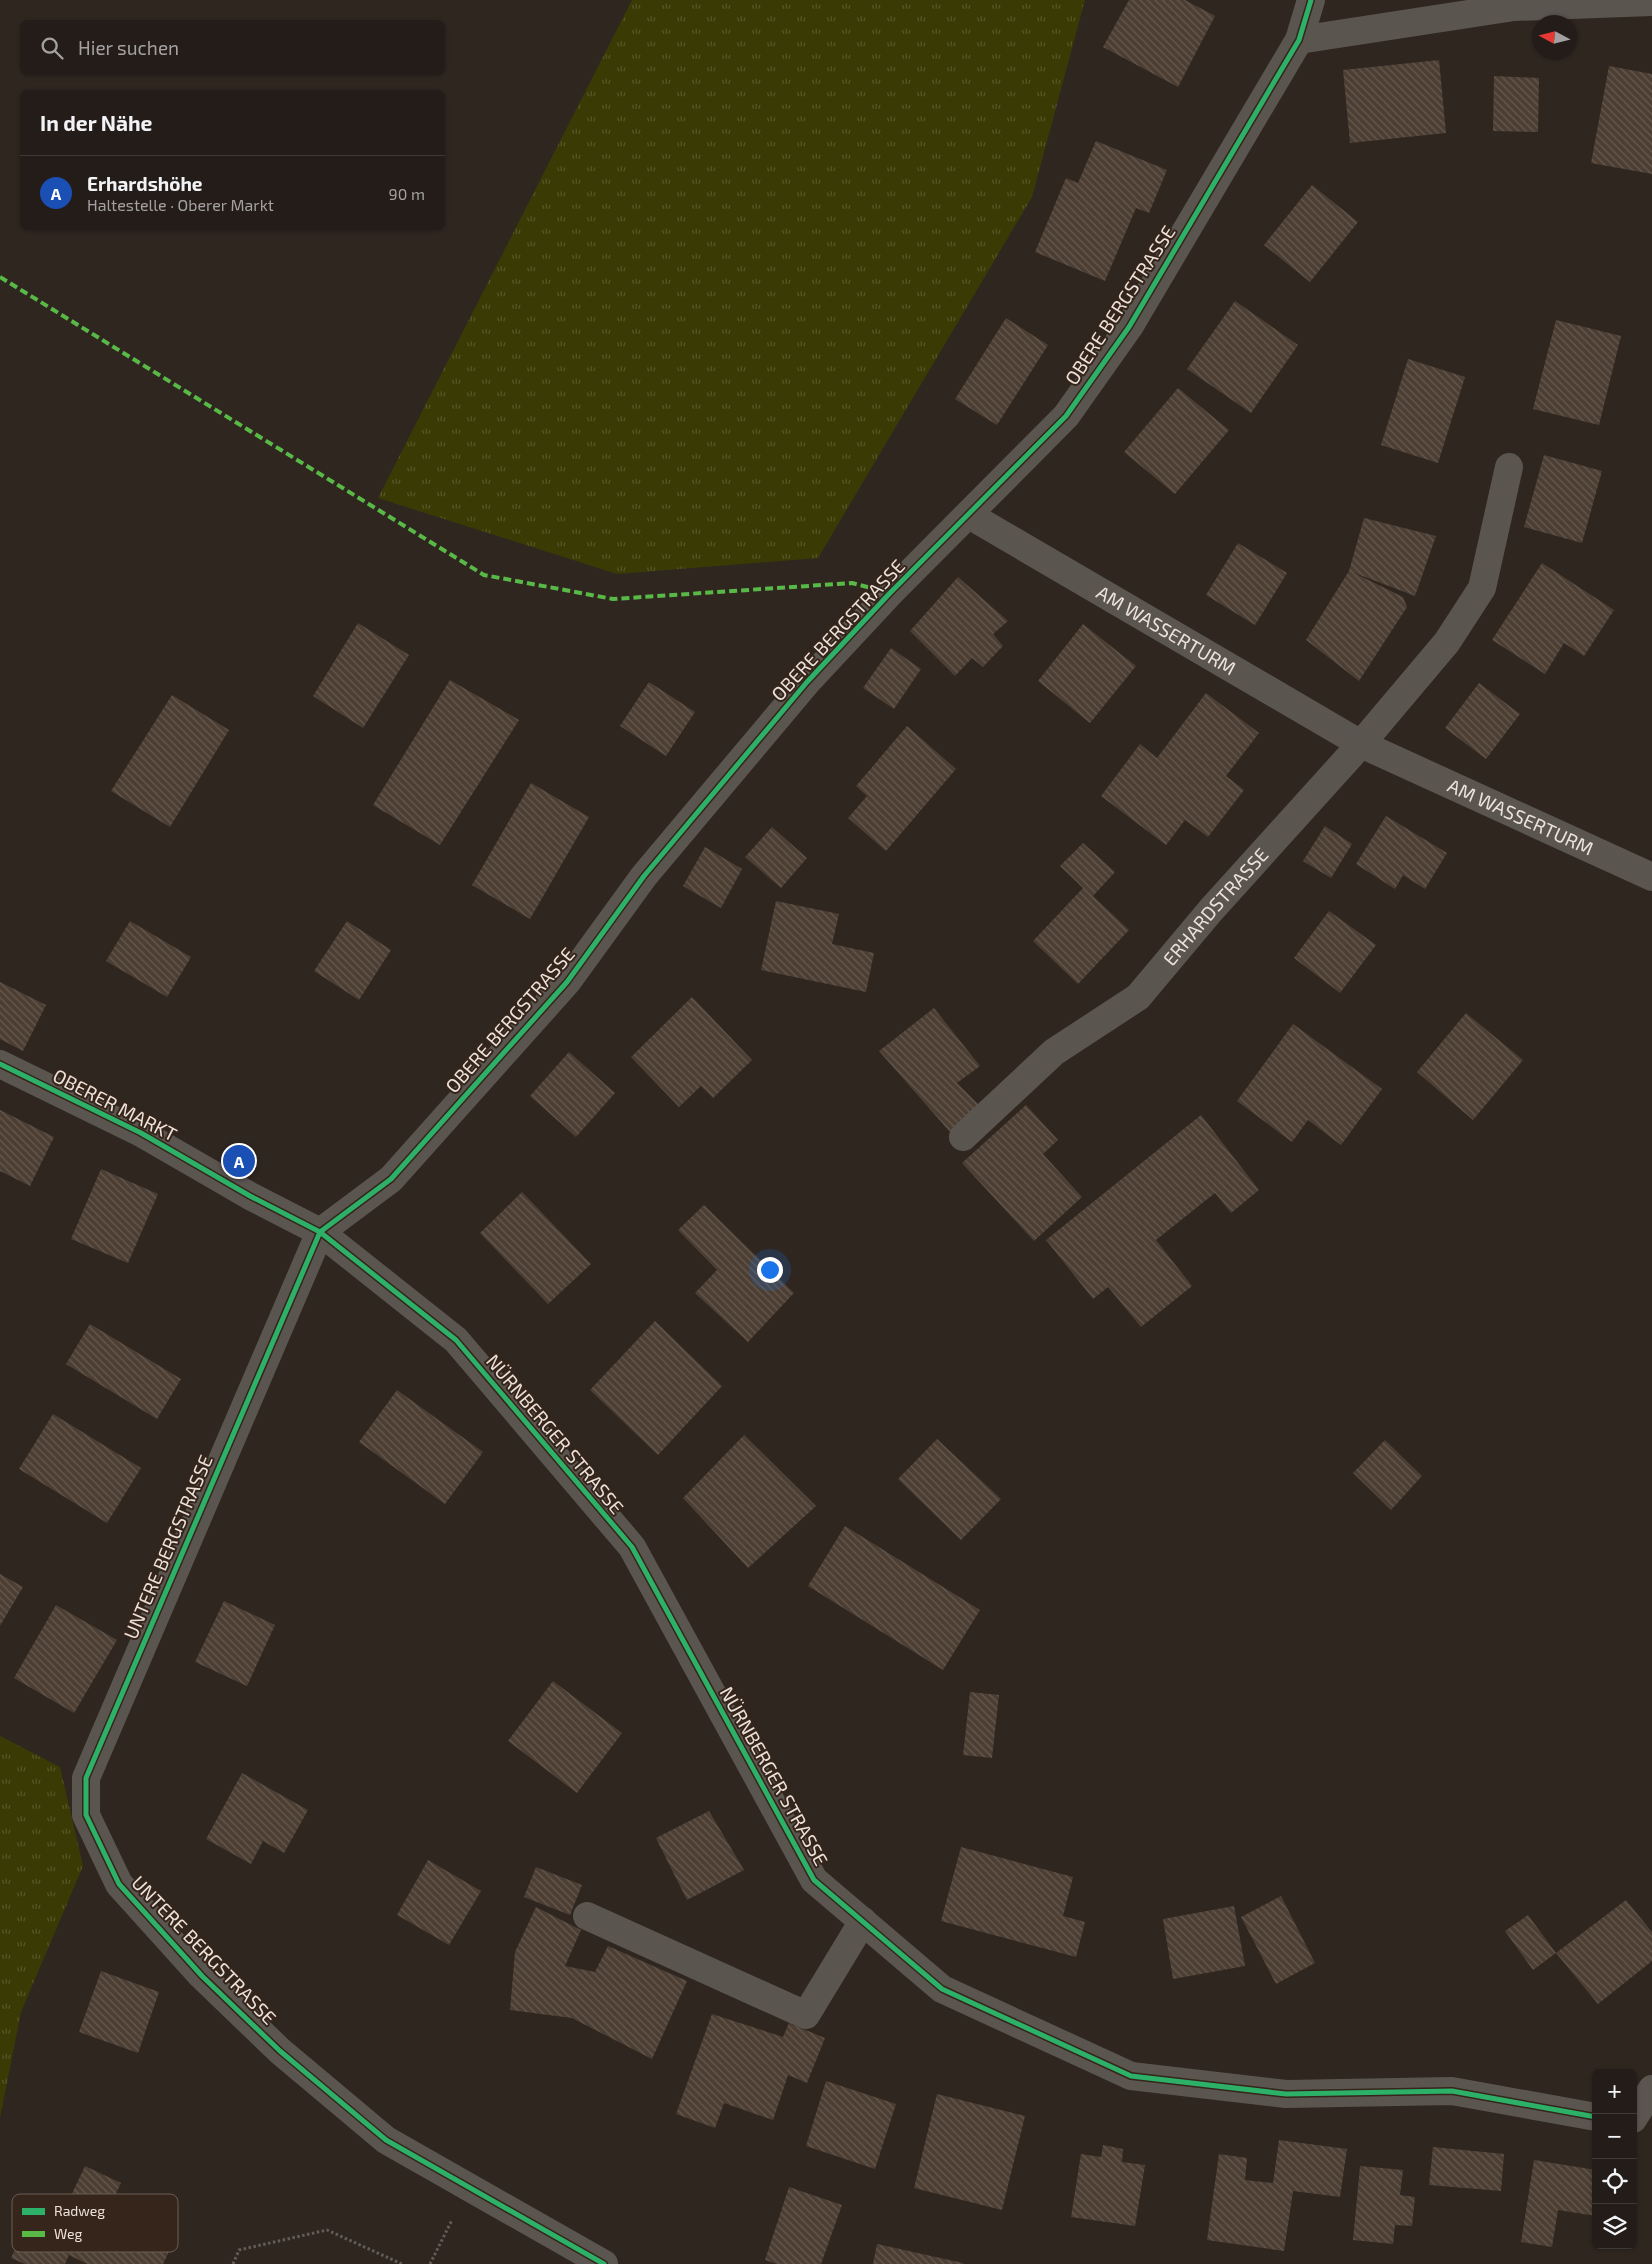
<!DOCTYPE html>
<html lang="de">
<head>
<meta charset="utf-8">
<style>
  body { margin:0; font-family:"Exo 2",sans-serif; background:#2f2925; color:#f1f3f6 }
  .controls { position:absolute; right:15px; bottom:15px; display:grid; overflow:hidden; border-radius:8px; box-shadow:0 1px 4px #0004 }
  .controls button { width:45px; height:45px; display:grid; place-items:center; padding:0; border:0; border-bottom:1px solid #403a37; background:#231c18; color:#f1f3f6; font:25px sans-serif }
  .compass { position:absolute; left:1532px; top:15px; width:45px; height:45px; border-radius:50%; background:#231c18; box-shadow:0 1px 4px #0004; rotate:277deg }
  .you { position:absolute; left:769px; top:1269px; width:18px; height:18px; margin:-12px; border:4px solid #fff; border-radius:50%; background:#1a73e8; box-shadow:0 0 0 8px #1a73e833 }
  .badge { display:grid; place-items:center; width:32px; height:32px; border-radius:50%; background:#b45309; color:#fff; font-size:16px; font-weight:700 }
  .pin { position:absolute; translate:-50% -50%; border:2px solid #fff; box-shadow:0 1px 5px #0006 }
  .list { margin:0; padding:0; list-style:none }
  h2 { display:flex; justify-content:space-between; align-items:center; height:65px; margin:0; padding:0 20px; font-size:21px }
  h2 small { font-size:16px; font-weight:400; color:#a3a1a2 }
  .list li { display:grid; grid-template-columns:32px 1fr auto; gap:15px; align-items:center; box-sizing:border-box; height:75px; padding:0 20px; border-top:1px solid #403a37 }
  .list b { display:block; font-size:19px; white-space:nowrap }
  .list p { margin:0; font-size:16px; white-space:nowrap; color:#a3a1a2 }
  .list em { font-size:16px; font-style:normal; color:#a3a1a2 }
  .icon { flex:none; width:28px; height:28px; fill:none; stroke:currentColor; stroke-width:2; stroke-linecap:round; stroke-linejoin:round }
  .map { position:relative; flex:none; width:1652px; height:2264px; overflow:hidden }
  .search { position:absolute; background:#231c18; box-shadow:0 1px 4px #0004; left:20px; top:20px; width:425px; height:55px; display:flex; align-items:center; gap:12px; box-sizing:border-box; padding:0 18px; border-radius:8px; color:#a3a1a2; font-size:19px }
  .panel { position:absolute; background:#231c18; box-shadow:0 1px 4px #0004; left:20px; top:90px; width:425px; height:140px; border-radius:8px }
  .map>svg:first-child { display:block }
</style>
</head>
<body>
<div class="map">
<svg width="1652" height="2264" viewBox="0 0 1652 2264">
  <defs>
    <pattern id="grass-tufts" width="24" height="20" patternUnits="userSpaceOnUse" patternTransform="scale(1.25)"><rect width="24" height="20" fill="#3a3a04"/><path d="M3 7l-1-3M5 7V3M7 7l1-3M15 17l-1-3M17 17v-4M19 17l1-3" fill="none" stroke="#575628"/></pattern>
    <pattern id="building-back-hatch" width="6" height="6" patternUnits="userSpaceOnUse" patternTransform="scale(1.25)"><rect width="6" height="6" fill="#4c3e33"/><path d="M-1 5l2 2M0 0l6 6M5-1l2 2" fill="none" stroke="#665a50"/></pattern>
  </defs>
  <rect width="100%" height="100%" fill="#2f2620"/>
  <!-- grass -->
  <path fill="url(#grass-tufts)" d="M632 0H1085L1032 197 818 558 617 574 378 498Z
    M0 1736 60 1767 83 1866 21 2012 0 2118Z"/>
  <!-- building -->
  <path fill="url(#building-back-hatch)" d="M1129 0H1185L1215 16 1178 87 1103 47Z
    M1439 60 1446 133 1350 143 1343 70Z
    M1609 66 1652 74V174L1591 163Z
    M1494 76 1539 78 1538 132 1493 131Z
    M1096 141 1167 170 1149 213 1136 208 1105 281 1035 252 1066 178 1078 183Z
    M1312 185 1358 222 1310 282 1264 245Z
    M1235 301 1298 345 1251 413 1187 369Z
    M1006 318 1048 345 997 425 955 399Z
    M1556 320 1621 336 1599 425 1533 409Z
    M1408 359 1465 377 1438 463 1381 445Z
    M1178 388 1229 430 1175 494 1124 452Z
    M1544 455 1602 471 1582 543 1524 527Z
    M1364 518 1436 536 1415 596 1352 572 1403 597 1407 607 1359 681 1306 640 1349 571Z
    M1238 543 1287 573 1255 625 1206 595Z
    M1542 563 1614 610 1584 656 1564 643 1545 674 1492 640Z
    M958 577 1008 621 993 634 1003 646 983 667 972 658 955 676 910 631Z
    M358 623 409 655 363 728 313 696Z
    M1083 624 1136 666 1090 723 1038 681Z
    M891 648 921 669 894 709 863 688Z
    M450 680 519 720 440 845 373 805Z
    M649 682 695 712 666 756 620 726Z
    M1479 683 1520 714 1486 759 1445 728Z
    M1206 693 1259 733 1226 776 1244 790 1208 837 1185 820 1166 845 1101 796 1140 744 1157 758Z
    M172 695 229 730 170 827 111 791Z
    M907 726 956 769 886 851 848 818 867 796 856 786Z
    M531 783 589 817 530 919 472 885Z
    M1386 816 1447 853 1425 889 1403 875 1395 889 1356 864Z
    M1325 826 1352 844 1331 878 1303 861Z
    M772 827 807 858 781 888 745 857Z
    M1083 843 1115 872 1093 896 1129 930 1078 984 1033 941 1083 888 1060 866Z
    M705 847 742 869 721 908 683 886Z
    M776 901 839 914 832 944 874 953 866 992 761 970Z
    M1329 911 1376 945 1340 993 1294 958Z
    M130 921 191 957 167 997 106 961Z
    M347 921 391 950 359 1000 314 971Z
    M0 982 46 1005 23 1051 0 1039Z
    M692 997 752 1060 713 1098 701 1086 679 1107 631 1057Z
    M934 1008 980 1066 957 1083 979 1105 950 1132 879 1051Z
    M1466 1013 1523 1060 1473 1120 1417 1072Z
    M1293 1024 1382 1089 1341 1145 1308 1120 1292 1142 1237 1101Z
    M569 1052 615 1093 576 1137 530 1096Z
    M1026 1105 1058 1140 1043 1154 1082 1197 1034 1241 962 1163Z
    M0 1110 54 1137 30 1186 0 1171Z
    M1201 1115 1259 1190 1231 1213 1215 1193 1156 1240 1192 1286 1141 1327 1108 1287 1093 1299 1046 1240Z
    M101 1169 158 1194 128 1263 71 1239Z
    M522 1192 591 1264 548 1304 480 1233Z
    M704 1205 794 1293 748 1342 695 1293 717 1270 678 1230Z
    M655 1321 722 1386 658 1455 590 1390Z
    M90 1324 181 1379 157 1419 66 1364Z
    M397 1390 483 1452 445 1504 359 1442Z
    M53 1414 141 1468 107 1523 19 1469Z
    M744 1435 816 1506 748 1568 683 1498Z
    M937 1439 1001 1499 961 1540 898 1479Z
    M1385 1440 1422 1476 1391 1510 1353 1473Z
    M845 1526 980 1610 943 1670 808 1586Z
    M0 1574 23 1587 0 1626Z
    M224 1601 275 1625 247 1686 195 1662Z
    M56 1605 117 1640 74 1713 14 1678Z
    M553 1681 622 1733 577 1793 508 1741Z
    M970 1692 999 1695 992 1758 963 1755Z
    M242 1773 308 1810 284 1853 263 1841 251 1864 206 1839Z
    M709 1811 744 1870 687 1900 656 1838Z
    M961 1847 1073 1877 1063 1916 1085 1922 1076 1957 941 1921Z
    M428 1860 481 1891 449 1945 397 1915Z
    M536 1867 582 1885 570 1915 524 1897Z
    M1281 1896 1315 1963 1276 1984 1241 1917Z
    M1626 1900 1652 1932V1961L1598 2004 1556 1953 1533 1970 1505 1931 1528 1915 1556 1953Z
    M1234 1906 1245 1966 1173 1979 1163 1919Z
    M536 1907 581 1930 565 1966 595 1972 608 1946 687 1981 652 2059 572 2018 510 2010 515 1952Z
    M101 1971 159 1992 138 2053 79 2032Z
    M712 2014 783 2037 789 2023 825 2038 807 2083 788 2075 773 2120 724 2103 715 2128 676 2114Z
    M826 2081 896 2104 875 2169 806 2146Z
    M937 2094 1025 2116 1002 2210 914 2188Z
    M1279 2140 1347 2149 1340 2197 1293 2191 1284 2251 1207 2240 1219 2154 1247 2158 1245 2180 1273 2183Z
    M1103 2145 1123 2149 1122 2162 1145 2165 1135 2226 1071 2217 1081 2154 1101 2157Z
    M1433 2147 1504 2154 1501 2191 1429 2185Z
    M1534 2160 1596 2170V2216L1558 2210 1552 2247 1521 2242Z
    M85 2166 121 2183 112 2202 178 2233 163 2264H87L69 2255 65 2264H25L11 2258 34 2207 60 2219Z
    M1360 2166 1403 2170 1400 2195 1415 2197 1412 2226 1395 2225 1393 2244 1353 2240Z
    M789 2187 842 2205 821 2264H777L765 2260Z
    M877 2244 963 2263V2264H873Z"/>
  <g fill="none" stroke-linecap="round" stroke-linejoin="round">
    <!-- path -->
    <path stroke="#635c58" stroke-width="3" stroke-dasharray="2.5 2.5" stroke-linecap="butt" d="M233 2264 239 2250 327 2230 402 2264
      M430 2264 452 2220"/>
    <!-- minor -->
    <g stroke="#5b5550" stroke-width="28">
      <path d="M1299 40 1514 7 1652 2"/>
      <path id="s1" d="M971 513 981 522 1361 744 1652 877"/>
      <path d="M0 1064 141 1133 250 1196 320 1232 456 1340 632 1547 814 1880 942 1989 1131 2076 1286 2094 1452 2091 1596 2117"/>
      <path id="s2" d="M963 1137 1054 1052 1138 997 1211 910 1361 744 1447 642 1482 588 1509 467"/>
      <path d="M587 1916 806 2015 863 1921"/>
      <path d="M1633 2119 1652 2089"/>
      <path d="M604 2264 386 2140 280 2051 202 1976 119 1884 86 1815V1778L320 1232 391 1179 567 982 644 876 807 682 890 593 1066 416 1129 327 1299 40 1311 0"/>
    </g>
    <!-- quiet -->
    <path stroke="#58b947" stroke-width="4" stroke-dasharray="8 4" stroke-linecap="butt" d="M0 277 484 575 613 599 852 583 890 593"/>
    <defs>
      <path id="cycleway" d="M0 1064 141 1133 250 1196 320 1232 456 1340 632 1547 814 1880 942 1989 1131 2076 1286 2094 1452 2091 1596 2117
        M604 2264 386 2140 280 2051 202 1976 119 1884 86 1815V1778L320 1232 391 1179 567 982 644 876 807 682 890 593 1066 416 1129 327 1299 40 1311 0"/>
    </defs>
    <!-- cycleway casing -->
    <use href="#cycleway" stroke="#35251a" stroke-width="8"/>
    <!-- cycleway -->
    <use href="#cycleway" stroke="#2db169" stroke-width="5"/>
  </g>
  <g text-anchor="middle" stroke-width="4" stroke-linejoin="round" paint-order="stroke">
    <!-- street labels -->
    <g font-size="19" fill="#ede2db" stroke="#35251a">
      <text transform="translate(1120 305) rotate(-57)" y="7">OBERE BERGSTRASSE</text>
      <text transform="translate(838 630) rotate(-47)" y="7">OBERE BERGSTRASSE</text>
      <text dy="7" stroke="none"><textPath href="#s1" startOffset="228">AM WASSERTURM</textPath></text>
      <text dy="7" stroke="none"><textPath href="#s1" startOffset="629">AM WASSERTURM</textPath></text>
      <text dy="7" stroke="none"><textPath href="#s2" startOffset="344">ERHARDSTRASSE</textPath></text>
      <text transform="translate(510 1020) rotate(-49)" y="7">OBERE BERGSTRASSE</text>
      <text transform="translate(115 1105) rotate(27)" y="7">OBERER MARKT</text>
      <text transform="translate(555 1434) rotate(50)" y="7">NÜRNBERGER STRASSE</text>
      <text transform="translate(168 1547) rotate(-67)" y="7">UNTERE BERGSTRASSE</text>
      <text transform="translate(774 1776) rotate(61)" y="7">NÜRNBERGER STRASSE</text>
      <text transform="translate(204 1950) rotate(46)" y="7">UNTERE BERGSTRASSE</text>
    </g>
  </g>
  <!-- legend -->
  <rect x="12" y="2194" width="166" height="58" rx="8" fill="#35251a" stroke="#6c5e54" stroke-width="1"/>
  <rect x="22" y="2208" width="23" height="7" fill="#2db169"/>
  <rect x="22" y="2231" width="23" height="6" fill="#58b947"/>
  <g font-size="14" fill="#ede2db">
    <text x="54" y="2216">Radweg</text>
    <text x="54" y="2239">Weg</text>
  </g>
</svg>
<div class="controls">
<button>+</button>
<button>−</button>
<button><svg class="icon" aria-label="locate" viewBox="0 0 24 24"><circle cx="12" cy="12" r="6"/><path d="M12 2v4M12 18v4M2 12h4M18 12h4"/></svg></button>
<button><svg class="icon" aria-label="layers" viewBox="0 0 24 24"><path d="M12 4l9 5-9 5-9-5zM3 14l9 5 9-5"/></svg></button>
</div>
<svg class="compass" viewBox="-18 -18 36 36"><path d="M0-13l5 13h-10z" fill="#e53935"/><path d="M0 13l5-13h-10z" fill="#a3a1a2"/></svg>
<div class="you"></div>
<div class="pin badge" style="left:239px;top:1161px;background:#1a4fb4">A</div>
<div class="search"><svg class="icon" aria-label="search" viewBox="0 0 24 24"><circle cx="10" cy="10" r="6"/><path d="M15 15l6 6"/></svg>Hier suchen</div>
<section class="panel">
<h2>In der Nähe<small></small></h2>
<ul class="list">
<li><span class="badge" style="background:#1a4fb4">A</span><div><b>Erhardshöhe</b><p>Haltestelle · Oberer Markt</p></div><em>90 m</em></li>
</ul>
</section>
</div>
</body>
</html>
